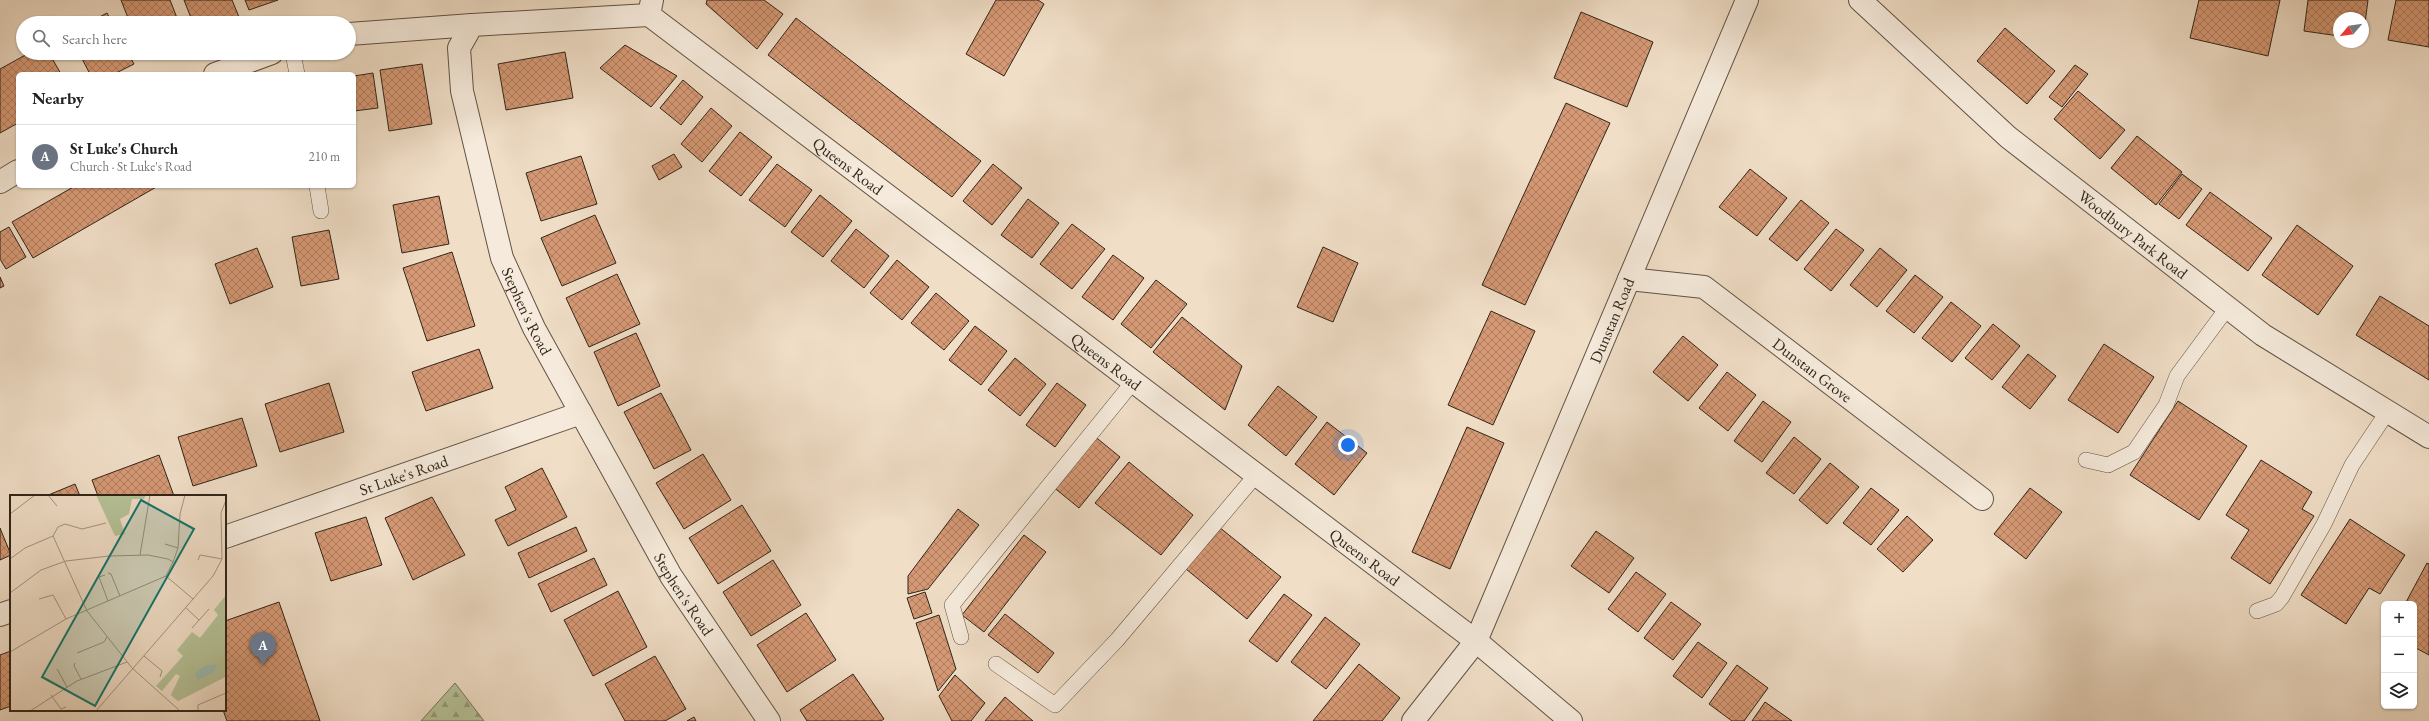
<!DOCTYPE html>
<html lang="en">
<head>
<meta charset="utf-8">
<style>
  body { margin:0; font-family:"EB Garamond",serif; background:#f2f2f2; color:#222 }
  .controls { position:absolute; right:12px; bottom:12px; display:grid; overflow:hidden; border-radius:6px; box-shadow:0 1px 3px #0004 }
  .controls button { width:36px; height:36px; display:grid; place-items:center; padding:0; border:0; border-bottom:1px solid #e0e0e0; background:#fff; color:#222; font:20px sans-serif }
  .compass { position:absolute; left:2333px; top:12px; width:36px; height:36px; border-radius:50%; background:#fff; box-shadow:0 1px 3px #0004; rotate:241deg }
  .you { position:absolute; left:1348px; top:445px; width:14px; height:14px; margin:-10px; border:3px solid #fff; border-radius:50%; background:#1a73e8; box-shadow:0 0 0 6px #1a73e833 }
  .badge { display:grid; place-items:center; width:26px; height:26px; border-radius:50%; background:#8f2418; color:#fff; font-size:13px; font-weight:700 }
  .pin { position:absolute; translate:-50% -33px; filter:drop-shadow(0 1px 2px #0008) }
  .pin::after { content:''; position:absolute; top:21px; width:14px; height:12px; background:inherit; clip-path:polygon(0 0,100% 0,50% 100%) }
  .list { margin:0; padding:0; list-style:none }
  h2 { display:flex; justify-content:space-between; align-items:center; height:52px; margin:0; padding:0 16px; font-size:17px }
  h2 small { font-size:13px; font-weight:400; color:#767676 }
  .list li { display:grid; grid-template-columns:26px 1fr auto; gap:12px; align-items:center; box-sizing:border-box; height:64px; padding:0 16px; border-top:1px solid #e0e0e0 }
  .list b { display:block; font-size:15px; white-space:nowrap }
  .list p { margin:0; font-size:13px; white-space:nowrap; color:#767676 }
  .list em { font-size:13px; font-style:normal; color:#767676 }
  .icon { flex:none; width:22px; height:22px; fill:none; stroke:currentColor; stroke-width:2; stroke-linecap:round; stroke-linejoin:round }
  .map { position:relative; flex:none; width:2429px; height:721px; overflow:hidden }
  .search { position:absolute; background:#fff; box-shadow:0 1px 3px #0004; left:16px; top:16px; width:340px; height:44px; display:flex; align-items:center; gap:10px; box-sizing:border-box; padding:0 14px; border-radius:22px; color:#767676; font-size:15px }
  .panel { position:absolute; background:#fff; box-shadow:0 1px 3px #0004; left:16px; top:72px; width:340px; height:116px; border-radius:6px }
  .map>svg:first-child { display:block }
</style>
</head>
<body>
<div class="map">
<svg width="2429" height="721" viewBox="0 0 2429 721">
  <defs>
    <pattern id="forest-firs" width="22" height="20" patternUnits="userSpaceOnUse"><rect width="22" height="20" fill="#b6c298"/><path d="M5 1l3.5 6h-7zM16 11l3.5 6h-7z" fill="#959d7b"/></pattern>
    <pattern id="building-cross-hatch" width="8" height="8" patternUnits="userSpaceOnUse"><rect width="8" height="8" fill="#d69975"/><path d="M0 0l8 8M0 8l8-8" fill="none" stroke="#ae7d5f"/></pattern>
  </defs>
  <rect width="100%" height="100%" fill="#f0dec7"/>
  <filter id="stains"><feTurbulence type="fractalNoise" baseFrequency=".005" numOctaves="4"/><feColorMatrix values="0 0 0 0 .2 0 0 0 0 .09 0 0 0 0 .02 0 0 0 .5 -.17"/></filter>
  <radialGradient id="worn" r=".72"><stop offset=".6" stop-color="#630" stop-opacity="0"/><stop offset="1" stop-color="#630" stop-opacity=".3"/></radialGradient>
  <!-- forest -->
  <path fill="url(#forest-firs)" stroke="#747458" d="M455 683 484 721H421Z"/>
  <!-- building -->
  <path fill="url(#building-cross-hatch)" stroke="#312518" d="M121 0H170L179 23H130Z
    M184 0H232L239 17 222 23H193Z
    M245 0H278L249 10Z
    M707 0H764L783 14 757 49 706 4Z
    M996 0H1038L1044 4 1004 76 966 54Z
    M2199 0H2280L2268 56 2190 38Z
    M2308 0H2368L2363 39V18H2339V36L2304 31Z
    M2396 0H2429V47L2388 40Z
    M1581 12 1653 42 1627 107 1554 78Z
    M107 13 112 23H88Z
    M796 18 981 161 952 197 768 55Z
    M2005 28 2055 71 2027 104 1977 61Z
    M625 45 677 76 651 107 600 68Z
    M565 52 573 98 506 110 498 64Z
    M29 53H49L61 74H18V123L0 133V69Z
    M79 53H128L134 64 114 74H90Z
    M141 53H153L142 57Z
    M422 64 432 124 389 131 380 70Z
    M2075 65 2088 74 2062 107 2049 97Z
    M373 73 378 108 354 111V76Z
    M683 80 703 97 681 125 660 108Z
    M2078 91 2125 130 2100 159 2054 119Z
    M1566 103 1610 123 1525 305 1482 285Z
    M711 108 732 126 702 162 681 144Z
    M740 132 772 157 741 196 709 171Z
    M2137 136 2182 172 2156 205 2111 168Z
    M674 154 682 167 659 180 652 166Z
    M581 156 597 204 541 221 526 173Z
    M777 164 812 190 785 227 749 200Z
    M993 164 1022 188 992 225 963 201Z
    M1750 169 1787 198 1757 236 1719 207Z
    M2182 174 2202 189 2179 219 2159 204Z
    M75 186H158L33 258 12 222Z
    M2210 192 2272 238 2248 271 2186 225Z
    M820 195 852 221 823 257 791 232Z
    M439 196 449 244 402 253 393 205Z
    M1028 199 1059 223 1032 258 1001 235Z
    M1801 200 1829 223 1797 261 1769 239Z
    M595 215 616 263 562 286 541 238Z
    M1072 224 1105 249 1072 289 1040 264Z
    M2297 225 2353 266 2318 315 2262 275Z
    M9 227 26 257 6 269 0 259V232Z
    M856 229 889 256 864 288 831 261Z
    M1836 229 1864 250 1831 291 1804 269Z
    M329 230 339 279 301 286 292 237Z
    M1323 247 1358 263 1333 322 1297 307Z
    M257 248 273 287 230 304 215 264Z
    M1880 248 1907 270 1877 307 1850 285Z
    M452 252 475 326 427 341 403 268Z
    M1113 255 1144 278 1113 320 1082 297Z
    M897 260 929 287 902 320 870 293Z
    M617 274 640 324 589 347 566 298Z
    M1915 275 1943 297 1914 333 1886 311Z
    M0 277 4 286 0 288Z
    M1156 280 1187 304 1151 348 1121 324Z
    M936 293 969 321 944 350 911 323Z
    M2380 296 2429 326V380L2356 335Z
    M1951 302 1981 326 1952 362 1922 338Z
    M1491 311 1535 331 1493 425 1448 405Z
    M1182 317 1242 366 1225 410 1153 352Z
    M1993 324 2020 346 1992 380 1965 358Z
    M975 326 1007 351 981 385 949 360Z
    M636 333 660 386 618 406 594 352Z
    M1683 336 1718 365 1688 401 1653 372Z
    M2104 344 2154 377 2118 433 2068 400Z
    M479 349 493 388 426 411 412 372Z
    M2028 354 2056 376 2030 409 2002 387Z
    M1015 358 1046 384 1020 416 988 390Z
    M1727 372 1756 395 1728 431 1699 408Z
    M329 383 344 432 280 452 265 404Z
    M1057 383 1086 405 1055 447 1026 425Z
    M1278 386 1317 417 1286 456 1248 425Z
    M661 393 691 450 654 469 624 412Z
    M1763 401 1791 422 1762 462 1734 441Z
    M2178 401 2247 446 2199 520 2130 475Z
    M242 418 257 466 193 486 178 437Z
    M1327 422 1367 453 1334 495 1295 464Z
    M1467 427 1504 443 1450 569 1412 552Z
    M1093 435 1120 457 1079 508 1052 486Z
    M1794 437 1821 459 1794 494 1766 473Z
    M703 454 731 500 684 529 656 483Z
    M159 455 174 496H98L92 480Z
    M2261 460 2312 492 2302 509 2314 516 2270 584 2231 558 2249 530 2226 515Z
    M1129 462 1193 515 1161 555 1095 503Z
    M1830 463 1859 487 1827 524 1799 500Z
    M542 468 567 517 508 546 495 520 516 510 505 487Z
    M75 484 80 496H46Z
    M1871 488 1899 510 1871 545 1843 523Z
    M2030 488 2062 512 2026 559 1994 534Z
    M432 497 465 555 413 580 385 518Z
    M742 505 771 551 718 584 689 538Z
    M958 509 979 525 928 589 908 594V576Z
    M1907 516 1933 540 1903 572 1877 549Z
    M366 517 382 565 331 581 315 533Z
    M2350 519 2405 555 2380 594 2369 588 2346 624 2301 595Z
    M576 527 587 551 529 578 518 553Z
    M1219 527 1281 577 1247 619 1186 569Z
    M0 528 11 555 0 560Z
    M1596 531 1634 558 1609 593 1571 566Z
    M1024 535 1046 552 984 632 962 615Z
    M594 558 607 585 551 612 538 584Z
    M773 560 801 605 751 636 723 592Z
    M2427 563 2429 564V655L2414 647V604H2405Z
    M1636 572 1666 594 1638 632 1608 609Z
    M618 591 647 647 593 676 564 620Z
    M925 592 932 613 914 619 907 598Z
    M1284 594 1312 615 1277 662 1249 641Z
    M279 602 320 721H227L223 710 225 621Z
    M1671 602 1701 624 1673 660 1644 638Z
    M806 613 836 660 787 692 757 645Z
    M1005 614 1054 653 1038 673 988 635Z
    M939 615 956 669 938 691 916 623Z
    M1325 617 1360 644 1326 689 1291 662Z
    M1698 642 1727 663 1702 698 1673 676Z
    M11 651V706L0 710V655Z
    M655 656 686 709 665 721H625L605 684Z
    M1359 664 1400 698 1382 721H1313Z
    M1737 665 1768 688 1744 721H1732L1709 704Z
    M853 674 884 719 881 721H807L800 710Z
    M955 675 985 703 971 721H952L939 696Z
    M1005 697 1033 721H985Z
    M1765 702 1792 721H1752Z
    M694 717 696 721H687Z"/>
  <g fill="none" stroke-linecap="round" stroke-linejoin="round">
    <defs>
      <path id="service" d="M293 53 297 74
        M317 186 321 211
        M2086 460 2108 465 2134 452 2166 405 2177 376 2228 307
        M2257 611 2276 604 2282 597 2324 524 2352 465 2388 411
        M961 637 952 605 1133 382
        M996 664 1055 705 1117 640 1256 475"/>
      <g id="minor">
        <path id="s1" d="M652 0 649 15 1476 641 1571 721"/>
        <path id="s2" d="M1860 0 2008 137 2263 335 2429 437"/>
        <path id="s3" d="M649 15 472 25 459 48 462 91 502 258 534 328 671 576 769 721"/>
        <path d="M349 34 472 25"/>
        <path d="M215 74 272 53"/>
        <path d="M0 182 18 171"/>
        <path id="s4" d="M1629 279 1704 287 1982 499"/>
        <path id="s5" d="M225 537 581 413"/>
        <path d="M0 615 11 611"/>
        <path id="s6" d="M1413 721 1476 641 1747 0"/>
      </g>
    </defs>
    <!-- service casing -->
    <use href="#service" stroke="#615344" stroke-width="16"/>
    <!-- minor casing -->
    <use href="#minor" stroke="#615344" stroke-width="24"/>
    <!-- service -->
    <use href="#service" stroke="#f5eadb" stroke-width="15"/>
    <!-- minor -->
    <use href="#minor" stroke="#f5eadb" stroke-width="22"/>
  </g>
  <g text-anchor="middle" stroke-width="3" stroke-linejoin="round" paint-order="stroke">
    <!-- street labels -->
    <g font-size="16" fill="#312518" stroke="#f5eadb">
      <text dy="6" stroke="none"><textPath href="#s1" startOffset="265">Queens Road</textPath></text>
      <text dy="6" stroke="none"><textPath href="#s2" startOffset="360">Woodbury Park Road</textPath></text>
      <text dy="6" stroke="none"><textPath href="#s3" startOffset="477">Stephen's Road</textPath></text>
      <text dy="6" stroke="none"><textPath href="#s6" startOffset="450">Dunstan Road</textPath></text>
      <text dy="6" stroke="none"><textPath href="#s1" startOffset="589">Queens Road</textPath></text>
      <text dy="6" stroke="none"><textPath href="#s4" startOffset="212">Dunstan Grove</textPath></text>
      <text dy="6" stroke="none"><textPath href="#s5" startOffset="189">St Luke's Road</textPath></text>
      <text dy="6" stroke="none"><textPath href="#s1" startOffset="913">Queens Road</textPath></text>
      <text dy="6" stroke="none"><textPath href="#s3" startOffset="801">Stephen's Road</textPath></text>
    </g>
  </g>
  <!-- overview -->
  <g transform="translate(10 495)">
    <rect width="216" height="216" fill="#f0dec7"/>
    <path d="M86 0H136L134 4H122L119 19 110 24 115 39 105 41ZM216 100 215 182 168 206 161 200 170 181 166 179 152 196 146 191 173 161 167 155 182 137 190 143 208 120 204 115Z" fill="#b6c298"/>
    <path d="M216 120 215 182 168 206 161 200 170 182Z" fill="#b6c298"/>
    <path d="M204 141 216 149 208 165 192 155Z" fill="#b6c298"/>
    <path d="M207 169 204 177 188 185 185 179 194 171Z" fill="#9bbcb1"/>
    <path fill="none" stroke="#a49481" stroke-width="1" d="M38 0 47 11M0 19 25 0M43 41 48 32 55 29 72 34 96 28M155 49 168 53M130 60 140 0M0 64 15 53 43 41 77 116 122 173 170 216M188 65 190 60 212 64M163 67 168 53 170 19 175 0M98 78 101 79 110 101M95 80 89 82 98 106M0 98 31 75 56 66 99 61 138 60 158 64 163 67 156 81M29 104 43 100 56 124M176 113 189 125M182 133 199 114M0 157 56 124 156 81 183 104M67 158 94 147 97 142M134 161 152 176 150 182M65 168 64 171 71 184M47 174 57 192M41 200 51 214 56 212M20 216 67 186 117 167M86 216 203 81 212 64 211 18 216 5M188 216V210L216 198"/>
    <path fill="#0f766e" fill-opacity="0.15" stroke="#0f766e" stroke-width="2" d="M131 5 184 34 85 211 32 182Z"/>
    <rect width="216" height="216" fill="none" stroke="#312518" stroke-width="2"/>
  </g>
  <rect width="100%" height="100%" filter="url(#stains)"/>
  <rect width="100%" height="100%" fill="url(#worn)"/>
</svg>
<div class="controls">
<button>+</button>
<button>−</button>
<button><svg class="icon" aria-label="layers" viewBox="0 0 24 24"><path d="M12 4l9 5-9 5-9-5zM3 14l9 5 9-5"/></svg></button>
</div>
<svg class="compass" viewBox="-18 -18 36 36"><path d="M0-13l5 13h-10z" fill="#e53935"/><path d="M0 13l5-13h-10z" fill="#767676"/></svg>
<div class="you"></div>
<div class="pin badge" style="left:263px;top:665px;background:#6b7280">A</div>
<div class="search"><svg class="icon" aria-label="search" viewBox="0 0 24 24"><circle cx="10" cy="10" r="6"/><path d="M15 15l6 6"/></svg>Search here</div>
<section class="panel">
<h2>Nearby<small></small></h2>
<ul class="list">
<li><span class="badge" style="background:#6b7280">A</span><div><b>St Luke's Church</b><p>Church · St Luke's Road</p></div><em>210 m</em></li>
</ul>
</section>
</div>
</body>
</html>
